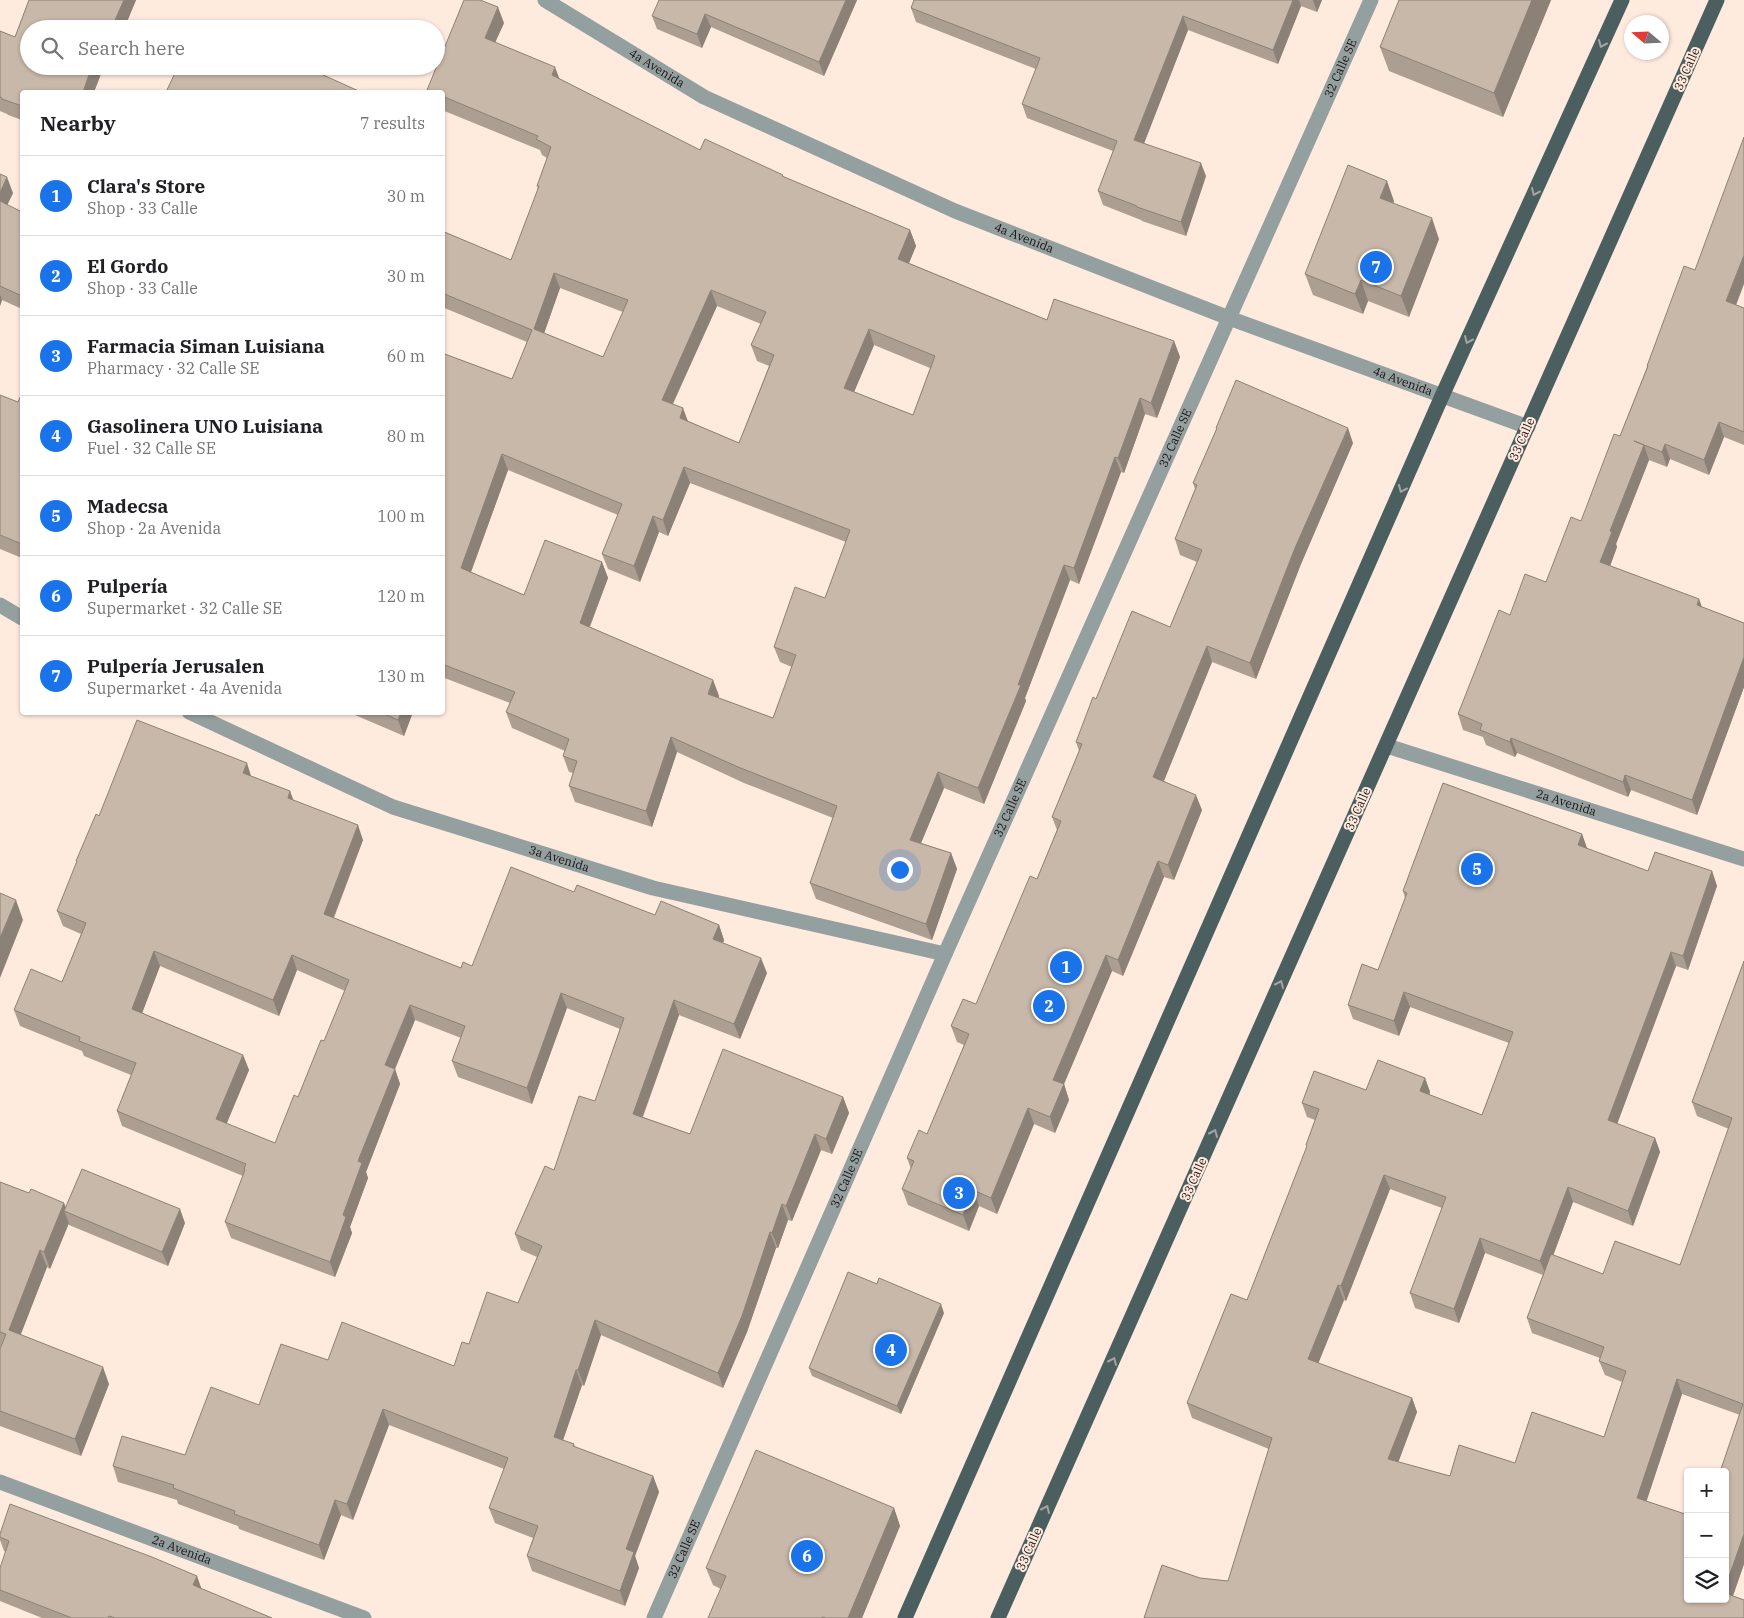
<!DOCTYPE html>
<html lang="en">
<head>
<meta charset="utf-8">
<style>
  body { margin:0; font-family:"IBM Plex Serif",serif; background:#f2f2f2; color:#202124 }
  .controls { position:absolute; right:15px; bottom:15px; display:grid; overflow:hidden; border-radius:5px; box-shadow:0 1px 4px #0004 }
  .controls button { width:45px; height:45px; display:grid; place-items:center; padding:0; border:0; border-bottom:1px solid #e0e0e0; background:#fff; color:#202124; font:25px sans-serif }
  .compass { position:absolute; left:1624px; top:15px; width:45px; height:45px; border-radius:50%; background:#fff; box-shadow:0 1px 4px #0004; rotate:289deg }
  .you { position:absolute; left:899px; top:869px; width:18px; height:18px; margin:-12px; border:4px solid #fff; border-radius:50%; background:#1a73e8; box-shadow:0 0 0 8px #1a73e833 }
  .badge { display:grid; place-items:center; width:32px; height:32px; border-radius:50%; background:#1a73e8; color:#fff; font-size:16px; font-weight:700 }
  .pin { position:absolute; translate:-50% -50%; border:2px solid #fff; box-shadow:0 1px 5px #0006 }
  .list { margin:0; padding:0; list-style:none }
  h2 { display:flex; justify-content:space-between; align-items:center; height:65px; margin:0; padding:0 20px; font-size:21px }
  h2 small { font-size:16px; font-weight:400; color:#757577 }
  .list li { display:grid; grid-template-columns:32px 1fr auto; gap:15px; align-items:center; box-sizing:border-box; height:80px; padding:0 20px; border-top:1px solid #e0e0e0 }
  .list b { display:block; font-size:19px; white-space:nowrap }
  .list p { margin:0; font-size:16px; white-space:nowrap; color:#757577 }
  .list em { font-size:16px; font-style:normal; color:#757577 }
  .icon { flex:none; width:28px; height:28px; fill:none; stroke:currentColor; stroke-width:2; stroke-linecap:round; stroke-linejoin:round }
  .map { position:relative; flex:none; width:1744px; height:1618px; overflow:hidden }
  .search { position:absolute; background:#fff; box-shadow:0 1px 4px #0004; left:20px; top:20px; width:425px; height:55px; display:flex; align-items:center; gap:12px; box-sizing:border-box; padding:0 18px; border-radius:28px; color:#757577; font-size:19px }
  .panel { position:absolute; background:#fff; box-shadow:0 1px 4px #0004; left:20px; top:90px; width:425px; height:625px; border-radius:5px }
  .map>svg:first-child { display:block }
</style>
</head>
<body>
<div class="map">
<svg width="1744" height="1618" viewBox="0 0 1744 1618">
  <rect width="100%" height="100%" fill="#ffeade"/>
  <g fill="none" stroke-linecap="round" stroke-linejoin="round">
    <!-- minor -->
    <g stroke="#949fa0" stroke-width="15">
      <path id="s1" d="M545 0 704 97 955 211 1229 318 1528 427"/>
      <path d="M0 605 22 618"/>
      <path id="s2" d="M189 712 393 807 653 888 945 954"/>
      <path id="s3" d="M1387 746 1744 859"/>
      <path id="s4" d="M0 1482 364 1618"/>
      <path id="s5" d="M654 1618 945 954 1371 0"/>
    </g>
    <!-- major -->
    <path stroke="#4b5e60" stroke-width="15" d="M905 1618 1442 396 1622 0
      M998 1618 1717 0"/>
  </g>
  <!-- wall -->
  <path fill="#ac9e91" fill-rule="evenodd" d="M29 0H136L124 29H29L104 66 94 92H22V120L8 115 7 114 0 111V31L15 37Z
    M857 0 824 76 711 27 702 48 657 29 652 16Z
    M914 0H1322L1317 12 1301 6 1278 64 1188 30 1144 143 1206 176 1186 236 1142 221 1141 220 1103 205 1098 191 1113 151 1027 118 1022 104 1036 69 916 22 911 8Z
    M1399 0H1551L1503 117 1389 71 1380 47Z
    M504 23 495 42 560 79 700 150 784 177 910 230 916 246 909 263 1047 320 1174 341 1180 357 1157 418 1145 414 1124 473 1121 472 1079 584 1070 580 1025 698 1026 701 984 804 944 788 921 843 951 853 957 869 932 940 816 899 810 883 833 818 744 783 677 752 652 827 575 802 569 786 573 773 569 772 563 756 565 751 512 728 506 712 510 703 442 677V353L512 379 527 342 442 307V231L511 260 538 189 537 186 547 158 542 155 540 150 442 110V92H428L427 90ZM560 288 623 312 603 357 544 333ZM717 306 761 324 751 345 757 361 769 366 739 443 688 421 673 404ZM874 345 930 368 913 415 854 392ZM508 470 618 515 602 554 608 569 640 582 659 532 668 536 690 483 846 542 825 598 774 647 780 662 792 667 773 718 719 698V696L713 680 590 627 608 578 602 562 524 595 471 572Z
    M0 174 13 193 7 205 22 212V309L2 300 0 306Z
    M1394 201 1393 203 1439 239 1409 317 1368 301 1363 314 1313 295 1305 274Z
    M1736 305 1744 308V445L1724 437 1709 475 1670 459 1667 467 1649 460 1616 544 1617 547 1610 566 1699 599 1702 607 1744 623V687L1697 815 1631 790 1628 797 1517 753 1515 757 1486 745 1483 737 1463 730 1458 714 1510 615 1546 582 1581 521 1620 436 1647 367V366Z
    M22 393V558L0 549V395L18 402Z
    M1216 428 1353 443 1301 564 1256 679 1212 662 1164 781 1202 810 1174 880 1164 877 1123 976 1112 971 1064 1084 1069 1100 1055 1133 1034 1124 997 1214 979 1206 969 1231 908 1205 902 1189 911 1169 907 1158 927 1134 964 1045 957 1042 951 1026 976 1004 1037 879 1057 830 1052 817 1079 751 1076 742 1096 699 1170 627 1197 562 1180 555 1175 539 1195 489 1193 483 1217 429Z
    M348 712H413L404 736Z
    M251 776 290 791 293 800 363 840 334 918 461 968 472 966 574 892 655 915 719 925 724 940 723 943 767 973 740 1039 679 1015 643 1117 690 1134 843 1097 849 1113 832 1154 821 1150 792 1221 788 1220 778 1248H776L747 1332 723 1388 601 1335 584 1386 582 1385 563 1440 574 1444 575 1447 653 1476 659 1492 635 1556 639 1568 625 1606 532 1571 527 1556 533 1538 495 1523 489 1508 504 1469 389 1425 353 1520 341 1515 324 1560 239 1529 238 1526 178 1504 177 1500 118 1482 113 1466 185 1455 328 1360 454 1366 469 1344 518 1303 537 1257 521 1250 515 1234 595 1101 620 1029 567 1008 532 1104 458 1077 452 1061 461 1038 415 1020 395 1069 400 1084 366 1172 368 1178 350 1227 352 1233 335 1277 231 1238 225 1222 243 1176 122 1126 117 1111 131 1075 84 1056 82 1051 20 1026 14 1010 62 982 81 934 63 926 57 911 77 863 76 861 99 816ZM160 966 279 1016 297 970 345 991 324 1041 298 1097 275 1143 226 1124 249 1070 243 1055 142 1013Z
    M1443 783 1582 834 1587 849 1648 871 1655 852 1712 871 1717 886 1688 970 1676 966 1617 1124 1655 1138 1660 1152 1633 1226 1573 1202 1553 1255 1603 1274 1615 1241 1680 1265 1729 1129 1697 1116 1692 1102 1744 961V1564L1733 1596 1744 1600V1618H1144L1162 1565 1200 1578 1228 1581 1269 1449 1192 1418 1187 1403 1231 1294 1247 1300 1307 1147 1306 1145 1315 1120 1307 1117 1302 1103 1314 1071 1366 1090 1378 1060 1425 1078 1430 1092 1429 1095 1482 1115 1509 1043 1410 1007 1399 1036 1353 1019 1348 1005 1362 964 1378 970 1405 898 1403 891ZM1390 1189 1442 1208 1410 1293 1415 1308 1459 1323 1485 1253 1543 1275 1527 1318 1532 1333 1600 1358 1599 1361 1605 1375 1622 1382 1604 1437 1532 1412 1515 1463 1459 1445 1450 1476 1398 1462 1417 1412 1412 1398 1318 1363 1344 1300 1346 1301ZM1682 1394 1740 1415 1720 1472H1725V1599H1688V1515L1646 1501Z
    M0 1182 29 1193 64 1203 66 1208 185 1223 168 1266 69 1225V1223L50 1269 47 1267 20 1335 109 1384 81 1456 0 1426V1349L1 1347 0 1346Z
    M944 1313 901 1414 812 1376 809 1368Z
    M894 1508 900 1526 862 1618H708L721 1589 713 1585 706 1568Z
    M0 1534 201 1589 272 1618H42L0 1601V1590L6 1552 4 1551 0 1540Z"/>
  <!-- shaded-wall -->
  <path fill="#8c8176" d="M124 0H136L124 29H111Z
    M846 0H857L824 76 819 62Z
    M1293 0H1299L1301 6 1278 64 1273 50Z
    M1313 0H1322L1317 12Z
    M1532 0H1551L1503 117 1494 93Z
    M498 7 504 23 490 54 485 38Z
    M705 14 711 27 702 48 697 34Z
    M1183 16 1188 30 1140 154 1134 140Z
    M92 66H104L94 92H83Z
    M555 67 561 83 552 75Z
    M1201 163 1206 176 1186 236 1181 222Z
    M7 177 13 193 2 216 0 209V193Z
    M1387 181 1394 201 1388 219 1380 198Z
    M1432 218 1439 239 1409 317 1401 296Z
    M910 230 916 246 904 275 898 259Z
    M1744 255V284L1732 316 1726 301Z
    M554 273 560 288 540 345 534 329Z
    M1361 280 1368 301 1363 314 1355 294Z
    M711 290 717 306 667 416 662 400Z
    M0 294 2 300 0 306Z
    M869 329 874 345 849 404 844 388Z
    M1174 341 1180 357 1157 418 1151 403Z
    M1140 398 1145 414 1124 473 1118 458Z
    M683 408 689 424 680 418Z
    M1719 422 1724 437 1709 475 1704 460Z
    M1348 428 1353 443 1301 564 1256 679 1250 663 1295 548Z
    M1665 444 1670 459 1667 467 1662 452Z
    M1644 445 1649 460 1616 544 1617 547 1606 577 1600 562 1610 531Z
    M502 454 508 470 467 583 461 568Z
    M1115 457 1121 472 1079 584 1074 568Z
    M684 467 690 483 668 536 663 520Z
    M653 516 659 532 640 582 634 566Z
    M602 562 608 578 585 638 580 623Z
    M1064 565 1070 580 1025 698 1026 701 984 804 978 788Z
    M1699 599 1704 614 1697 605Z
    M1207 646 1212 662 1159 793 1153 777Z
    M1744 657V687L1697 815 1692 800Z
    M713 680 719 696 714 709 708 694Z
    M401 712H413L404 736 398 720Z
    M671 737 677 752 652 827 646 811Z
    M1511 738 1517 753 1515 757 1510 742Z
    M247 763 252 779 243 773Z
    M938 772 944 788 916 855 910 840Z
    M1625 775 1631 790 1628 797 1623 782Z
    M290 791 296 807 288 798Z
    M1196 795 1202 810 1174 880 1168 865Z
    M358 825 363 840 329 929 324 914Z
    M1582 834 1587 848 1583 860 1578 845Z
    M951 853 957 869 932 940 926 924Z
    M1158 861 1164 877 1123 976 1118 960Z
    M1712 871 1717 886 1688 970 1683 956Z
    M16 900 23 920 0 978V938Z
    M719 925 724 940 719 954 713 939Z
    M154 951 160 966 138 1024 132 1009Z
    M1671 952 1676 966 1613 1135 1608 1120Z
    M292 955 297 970 279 1016 273 1000Z
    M1106 955 1112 971 1064 1084 1069 1100 1055 1133 1050 1117 1053 1080Z
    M761 958 767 973 740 1039 734 1024Z
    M1404 992 1410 1007 1399 1036 1394 1021Z
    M561 993 567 1008 532 1104 527 1088Z
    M674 1000 679 1015 638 1129 633 1114Z
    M410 1005 415 1020 395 1069 400 1084 366 1172 368 1178 350 1227 352 1233 335 1277 330 1262 385 1065Z
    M243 1055 249 1070 222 1135 216 1119Z
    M1425 1078 1430 1092 1425 1106 1420 1091Z
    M843 1097 849 1113 832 1154 826 1139Z
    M1028 1108 1034 1124 997 1214 991 1198Z
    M815 1134 821 1150 792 1221 786 1206Z
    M1655 1138 1660 1152 1633 1226 1628 1211Z
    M1384 1175 1390 1189 1346 1301 1341 1286Z
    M1568 1187 1573 1202 1546 1275 1540 1261Z
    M973 1190 979 1206 969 1231 963 1215Z
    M64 1203 67 1213 64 1211 69 1223 50 1269 44 1252Z
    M782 1204 788 1220 778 1248 772 1233Z
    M180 1209 185 1223 168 1266 162 1252Z
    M770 1232 776 1248 747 1332 723 1388 718 1373Z
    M1480 1238 1485 1253 1459 1323 1454 1309Z
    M40 1250 47 1267 16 1347 9 1330Z
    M1338 1285 1344 1300 1314 1374 1308 1359Z
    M941 1304 944 1313 901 1414 897 1406Z
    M595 1320 601 1335 584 1386 578 1370Z
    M103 1367 109 1384 81 1456 75 1439Z
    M576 1370 582 1385 559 1452 554 1437Z
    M1677 1379 1682 1394 1643 1512 1637 1498Z
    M1412 1398 1417 1412 1394 1474 1388 1459Z
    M383 1409 389 1425 353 1520 347 1504Z
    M653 1476 659 1492 635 1556 639 1568 625 1606 620 1591 626 1549Z
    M335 1500 341 1515 324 1560 319 1545Z
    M894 1508 900 1526 862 1618H848Z
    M1744 1534V1564L1729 1607 1725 1596V1588Z
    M197 1576 202 1590 193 1585Z"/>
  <!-- building -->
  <path fill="#c8b8a9" stroke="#8c8176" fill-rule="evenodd" d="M29 0H124L111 29H29V66H92L83 92H22V106L2 99V98L0 97V31L15 37Z
    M464 0H480L498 7 485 38 555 67 552 75 700 150 705 139 783 175 782 176 910 230 898 259 1047 320 1054 299 1174 341 1151 403 1140 398 1118 458 1115 457 1074 568 1064 565 1018 685H1021L978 788 938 772 910 840 951 853 926 924 810 883 837 806 738 767 671 737 646 811 569 786 577 761 563 756 569 739 506 712 515 692 442 664V353L512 379 532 330 442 293V231L511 260 539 186H537L551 147 536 139 538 136 442 96V92H434L427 90ZM554 273 628 300 603 357 534 329ZM711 290 766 312 751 345 774 355 739 443 680 418 683 408 662 400ZM869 329 935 356 913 415 844 388ZM502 454 622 504 602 554 634 566 653 516 663 520 684 467 850 530 825 598 795 587 774 647 796 655 773 718 708 694 713 680 580 623 602 562 545 540 524 595 461 568Z
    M659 0H846L819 62 705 14 697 34 652 16Z
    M914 0H1293L1273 50 1183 16 1134 140 1201 163 1181 222 1137 207V206L1098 191 1117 141 1022 104 1040 58 911 8Z
    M1399 0H1532L1494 93 1380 47Z
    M195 23 207 29H192Z
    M175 66H303L361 92H166L175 73 172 72Z
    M1744 137V255L1726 301 1744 308V432L1719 422 1704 460 1665 444 1662 452 1634 441 1644 445 1610 531 1612 532 1600 562 1699 599 1697 605 1744 623V657L1692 800 1625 775 1623 782 1511 738 1510 742 1480 730 1482 724 1458 714 1499 610 1510 615 1525 574 1546 582 1571 517 1581 521 1614 434 1620 436 1648 366H1647L1684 266 1695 270Z
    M1348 165 1387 181 1380 198 1432 218 1401 296 1361 280 1355 294 1305 274Z
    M0 174 7 177 0 193Z
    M0 201 22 212V296L0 286Z
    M1236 380 1348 428 1295 548 1250 663 1207 646 1153 777 1196 795 1168 865 1158 861 1118 960 1106 955 1053 1080 1064 1084 1050 1117 1028 1108 991 1198 973 1190 963 1215 902 1189 914 1161 907 1158 919 1130 927 1134 969 1034 951 1026 963 999 976 1004 1030 876 1037 879 1061 821 1052 817 1082 744 1076 742 1093 697 1096 699 1132 611 1170 627 1202 550 1175 539 1197 485 1193 483 1217 428H1216Z
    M22 393V544L0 535V395L18 402Z
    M380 712H401L398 720Z
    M137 720 247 763 243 773 290 791 288 798 358 825 324 914 461 968 463 962 472 966 511 867 574 892 577 885 655 915 661 901 719 925 713 939 761 958 734 1024 674 1000 633 1114 690 1134 723 1049 843 1097 826 1139 815 1134 786 1206 782 1204 772 1233 770 1232 742 1316 718 1373 595 1320 578 1370H576L554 1437 574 1444 573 1446 653 1476 626 1549 634 1552 620 1591 527 1556 538 1526 489 1508 508 1458 383 1409 347 1504 335 1500 319 1545 234 1514 235 1511 173 1488 174 1485 113 1466 122 1436 185 1455 211 1387 259 1405 281 1344 328 1360 342 1322 454 1366 462 1342 469 1344 487 1292 518 1303 542 1246 515 1234 545 1166 554 1170 579 1096 595 1101 624 1018 561 993 527 1088 452 1061 465 1026 410 1005 385 1065 395 1069 358 1161 362 1163 343 1215 346 1217 330 1262 225 1222 245 1170 244 1169 246 1164 117 1111 136 1063 79 1041 80 1037 14 1010 31 969 62 982 86 923 57 911 77 861H76L96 814 99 816ZM154 951 273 1000 292 955 349 980 324 1041 321 1040 298 1097 294 1095 275 1143 216 1119 243 1055 132 1009Z
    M1443 783 1582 834 1578 845 1648 871 1655 852 1712 871 1683 956 1671 952 1608 1120 1655 1138 1628 1211 1568 1187 1540 1261 1480 1238 1454 1309 1410 1293 1446 1197 1384 1175 1341 1286 1338 1285 1308 1359 1412 1398 1388 1459 1450 1476 1459 1445 1515 1463 1532 1412 1604 1437 1626 1371 1599 1361 1604 1347 1527 1318 1551 1254 1603 1274 1615 1241 1680 1265 1732 1118 1692 1102 1744 961V1534L1725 1588V1472H1720L1743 1404 1677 1379 1637 1498 1688 1515V1599H1725V1593L1744 1600V1618H1144L1162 1565 1200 1578 1228 1581 1272 1438 1187 1403 1231 1294 1247 1300 1307 1146 1306 1145 1319 1109 1302 1103 1314 1071 1366 1090 1378 1060 1425 1078 1420 1091 1482 1115 1513 1032 1404 992 1394 1021 1348 1005 1362 964 1378 970 1407 893 1403 891Z
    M0 893 16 900 0 938Z
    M82 1169 180 1209 162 1252 64 1211Z
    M0 1182 29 1193 31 1189 64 1203 44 1252 40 1250 9 1330 103 1367 75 1439 0 1411V1349L6 1334 0 1332Z
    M848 1272 877 1284 879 1278 941 1304 897 1406 809 1368Z
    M756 1450 894 1508 848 1618H826L822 1617V1618H708L726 1576 706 1568Z
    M10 1504 152 1557 197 1576 193 1585 272 1618H115L109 1616 108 1618H72L0 1590V1568L9 1541 0 1537V1534Z"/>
  <!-- one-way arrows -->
  <defs><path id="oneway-chevron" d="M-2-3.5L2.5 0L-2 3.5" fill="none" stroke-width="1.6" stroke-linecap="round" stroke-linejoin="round" transform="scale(1.25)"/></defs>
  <g stroke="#a5a49f">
    <use href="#oneway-chevron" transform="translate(1602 44) rotate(114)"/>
    <use href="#oneway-chevron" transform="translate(1535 192) rotate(114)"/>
    <use href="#oneway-chevron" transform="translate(1468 340) rotate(114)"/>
    <use href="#oneway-chevron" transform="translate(1402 489) rotate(114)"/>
    <use href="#oneway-chevron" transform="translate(1280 984) rotate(-66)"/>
    <use href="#oneway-chevron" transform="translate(1214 1133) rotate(-66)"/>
    <use href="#oneway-chevron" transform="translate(1113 1361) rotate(-66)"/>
    <use href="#oneway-chevron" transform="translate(1046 1509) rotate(-66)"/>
  </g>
  <g text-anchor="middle" stroke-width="4" stroke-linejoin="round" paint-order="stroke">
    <!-- street labels -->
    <g font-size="12" fill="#18110d" stroke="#ffeade">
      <text dy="4" stroke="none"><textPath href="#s5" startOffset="1695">32 Calle SE</textPath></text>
      <text dy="4" stroke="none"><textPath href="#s1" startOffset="131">4a Avenida</textPath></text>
      <text transform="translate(1687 69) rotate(-66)" y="4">33 Calle</text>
      <text dy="4" stroke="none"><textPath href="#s1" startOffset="536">4a Avenida</textPath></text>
      <text dy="4" stroke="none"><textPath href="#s1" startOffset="941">4a Avenida</textPath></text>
      <text dy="4" stroke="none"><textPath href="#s5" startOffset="1290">32 Calle SE</textPath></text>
      <text transform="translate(1522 439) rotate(-66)" y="4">33 Calle</text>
      <text dy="4" stroke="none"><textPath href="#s3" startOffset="188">2a Avenida</textPath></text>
      <text dy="4" stroke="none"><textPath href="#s5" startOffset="885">32 Calle SE</textPath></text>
      <text transform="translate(1358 809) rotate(-66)" y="4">33 Calle</text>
      <text dy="4" stroke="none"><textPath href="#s2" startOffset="399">3a Avenida</textPath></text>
      <text dy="4" stroke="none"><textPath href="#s5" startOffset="480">32 Calle SE</textPath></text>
      <text transform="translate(1194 1179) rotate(-66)" y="4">33 Calle</text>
      <text dy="4" stroke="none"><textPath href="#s5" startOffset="75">32 Calle SE</textPath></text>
      <text transform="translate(1029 1549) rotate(-66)" y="4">33 Calle</text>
      <text dy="4" stroke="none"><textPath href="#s4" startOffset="194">2a Avenida</textPath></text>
    </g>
  </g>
</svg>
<div class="controls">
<button>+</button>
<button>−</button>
<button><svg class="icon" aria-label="layers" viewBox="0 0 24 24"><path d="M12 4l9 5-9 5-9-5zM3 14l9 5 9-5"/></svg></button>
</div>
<svg class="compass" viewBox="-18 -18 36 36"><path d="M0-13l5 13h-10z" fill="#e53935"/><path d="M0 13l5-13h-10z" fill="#757577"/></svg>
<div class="you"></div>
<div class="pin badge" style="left:1066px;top:967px">1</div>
<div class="pin badge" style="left:1049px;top:1006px">2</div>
<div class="pin badge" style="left:959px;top:1193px">3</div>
<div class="pin badge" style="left:891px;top:1350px">4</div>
<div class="pin badge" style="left:1477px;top:869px">5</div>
<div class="pin badge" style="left:807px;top:1556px">6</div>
<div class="pin badge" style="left:1376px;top:267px">7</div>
<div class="search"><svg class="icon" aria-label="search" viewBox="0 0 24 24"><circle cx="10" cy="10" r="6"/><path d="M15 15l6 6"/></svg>Search here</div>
<section class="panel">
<h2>Nearby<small>7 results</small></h2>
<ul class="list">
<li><span class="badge">1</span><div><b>Clara's Store</b><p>Shop · 33 Calle</p></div><em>30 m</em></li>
<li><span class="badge">2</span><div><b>El Gordo</b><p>Shop · 33 Calle</p></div><em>30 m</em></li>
<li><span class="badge">3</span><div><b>Farmacia Siman Luisiana</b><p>Pharmacy · 32 Calle SE</p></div><em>60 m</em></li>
<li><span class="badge">4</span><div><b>Gasolinera UNO Luisiana</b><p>Fuel · 32 Calle SE</p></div><em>80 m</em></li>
<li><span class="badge">5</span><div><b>Madecsa</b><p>Shop · 2a Avenida</p></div><em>100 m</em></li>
<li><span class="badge">6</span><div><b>Pulpería</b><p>Supermarket · 32 Calle SE</p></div><em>120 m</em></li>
<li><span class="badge">7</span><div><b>Pulpería Jerusalen</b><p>Supermarket · 4a Avenida</p></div><em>130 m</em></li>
</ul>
</section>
</div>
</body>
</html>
